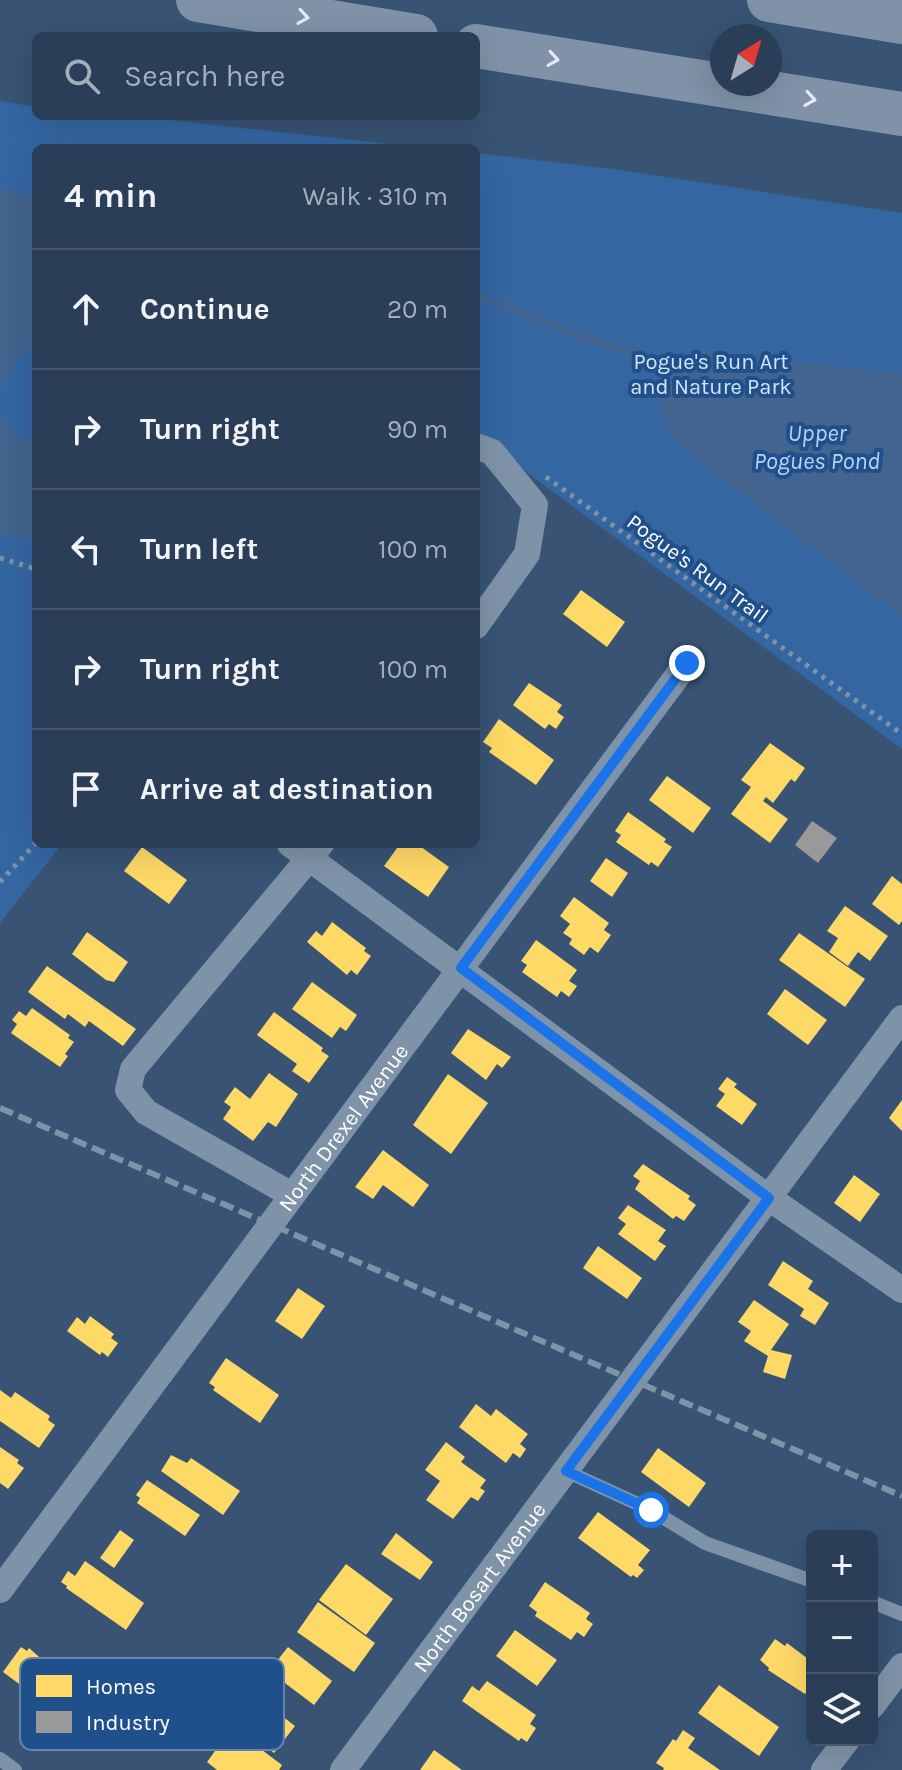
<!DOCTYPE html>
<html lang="en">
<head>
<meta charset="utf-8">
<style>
  body { margin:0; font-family:Karla,sans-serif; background:#32455d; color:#f1f3f6 }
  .controls { position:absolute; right:24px; bottom:24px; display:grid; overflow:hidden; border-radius:12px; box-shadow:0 8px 32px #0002 }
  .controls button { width:72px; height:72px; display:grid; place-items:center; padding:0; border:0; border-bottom:2px solid #46576d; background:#2a3e57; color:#f1f3f6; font:40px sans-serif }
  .compass { position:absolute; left:710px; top:24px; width:72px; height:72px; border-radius:50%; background:#2a3e57; box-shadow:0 8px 32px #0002; rotate:37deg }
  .stop { position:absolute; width:24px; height:24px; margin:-18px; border:6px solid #1a73e8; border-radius:50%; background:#fff }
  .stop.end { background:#1a73e8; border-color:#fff; box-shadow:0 2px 8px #0008 }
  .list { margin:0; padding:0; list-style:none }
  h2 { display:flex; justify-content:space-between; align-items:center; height:104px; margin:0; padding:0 32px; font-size:34px }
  h2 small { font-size:26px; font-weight:400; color:#a5aeba }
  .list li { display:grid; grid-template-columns:52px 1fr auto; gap:24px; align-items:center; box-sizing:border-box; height:120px; padding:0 32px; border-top:2px solid #46576d }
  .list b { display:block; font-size:30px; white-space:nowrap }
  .list em { font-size:26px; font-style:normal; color:#a5aeba }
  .icon { flex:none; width:44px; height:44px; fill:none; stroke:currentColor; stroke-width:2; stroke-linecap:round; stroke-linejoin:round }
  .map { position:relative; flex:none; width:902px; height:1770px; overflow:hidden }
  .search { position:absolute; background:#2a3e57; box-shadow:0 8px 32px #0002; left:32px; top:32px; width:448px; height:88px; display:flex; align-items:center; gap:20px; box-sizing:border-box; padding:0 28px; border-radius:12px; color:#a5aeba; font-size:30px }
  .panel { position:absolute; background:#2a3e57; box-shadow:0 8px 32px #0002; left:32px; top:144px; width:448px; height:704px; border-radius:12px }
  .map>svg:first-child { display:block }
</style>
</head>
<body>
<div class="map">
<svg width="902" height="1770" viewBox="0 0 902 1770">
  <rect width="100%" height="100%" fill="#385374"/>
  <!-- green -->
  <path fill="#3467a2" d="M0 101 36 107V116H133L427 148H36V844H62L0 923Z
    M476 153 620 170 902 213V749L476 435Z"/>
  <!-- water -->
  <path fill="#42648e" d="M0 188 36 198V342L17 360 0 390Z
    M476 290 581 332 680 365 702 350 902 374V617L670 438 654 384 673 369 576 339 476 298Z
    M0 411 16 440 36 437V540L0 536Z"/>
  <!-- homes -->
  <path fill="#ffd966" d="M581 590 625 622 607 647 563 614Z
    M529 683 562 705 557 712 564 717 556 729 549 724 545 729 513 705Z
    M499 719 554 760 536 785 489 752 492 748 483 742Z
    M770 743 805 768 795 782 791 779 773 803 766 797 763 801 788 819 770 843 731 814 751 787 741 780Z
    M667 776 711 808 693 833 649 800Z
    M628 812 666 839 664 842 672 847 658 867 651 862 649 865 616 842 621 835 615 831Z
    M400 844H417L449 867 428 897 384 866Z
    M142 847 187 880 169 904 124 871Z
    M606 858 628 873 612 897 590 881Z
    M892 876 902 884V921L899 925 872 904Z
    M574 897 609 923 604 930 611 935 598 953 590 947 584 955 569 944 572 939 563 933 570 924 560 916Z
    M845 906 888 936 870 961 858 952 848 966 829 952 838 938 827 931Z
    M332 922 366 948 364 951 371 956 357 975 351 970 347 975 307 942 316 931 322 936Z
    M87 932 128 962 114 982 106 980 72 954Z
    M799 933 865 979 845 1007 779 960Z
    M536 940 577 970 569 981 577 986 569 997 561 991 557 997 522 972 527 965 521 961Z
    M47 966 136 1029 123 1046 89 1021 85 1027 68 1014 65 1019 28 992Z
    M312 982 357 1015 346 1031 340 1027 332 1038 292 1009Z
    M785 989 827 1020 808 1045 767 1014Z
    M32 1008 70 1035 68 1038 74 1042 65 1054 68 1056 60 1067 11 1033 17 1024 12 1020 19 1011 26 1016Z
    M274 1012 323 1048 321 1051 329 1056 309 1083 292 1071 297 1064 257 1035Z
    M468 1029 511 1057 502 1068 497 1064 486 1080 451 1053Z
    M269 1073 298 1094 276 1127 268 1122 253 1141 223 1119 231 1107 224 1102 235 1087 250 1099Z
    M448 1074 488 1103 451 1154 413 1125Z
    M727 1077 737 1084 734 1087 757 1104 742 1125 716 1106 725 1094 718 1089Z
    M902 1100V1131L889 1118Z
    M383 1150 429 1185 413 1207 383 1185 373 1199 355 1187Z
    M643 1164 690 1196 688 1199 696 1205 684 1221 676 1216 673 1219 635 1189 640 1181 633 1176Z
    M854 1175 880 1194 860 1222 834 1203Z
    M628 1205 666 1230 658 1241 666 1246 655 1261 618 1234 626 1224 618 1218Z
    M598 1246 642 1278 627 1299 583 1268Z
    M783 1261 813 1281 808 1289 829 1303 815 1325 800 1316 804 1309 768 1285Z
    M298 1288 325 1306 302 1339 275 1321Z
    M754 1300 789 1324 771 1350 792 1355 785 1379 763 1372 768 1356 744 1341 751 1331 738 1322Z
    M90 1316 114 1334 111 1338 118 1343 108 1357 102 1352 100 1355 67 1331 77 1317 85 1324Z
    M226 1358 279 1395 260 1423 213 1390 215 1387 209 1383Z
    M0 1390 11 1398 15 1392 50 1416 48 1420 55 1425 39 1448 0 1421Z
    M476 1404 491 1416 496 1409 528 1434 520 1444 526 1449 520 1458 513 1453 506 1463 459 1427Z
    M446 1442 465 1457 461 1462 486 1480 480 1488 485 1491 478 1501 471 1497 453 1519 426 1500 440 1481 425 1470Z
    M0 1447 19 1460 17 1463 24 1468 8 1489 0 1483Z
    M658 1448 706 1483 689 1507 641 1472Z
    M171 1455 187 1463 191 1458 240 1491 223 1515 161 1471Z
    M147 1480 200 1515 185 1536 137 1503 140 1498 136 1495Z
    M598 1512 650 1550 638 1565 644 1570 637 1578 633 1575 631 1577 578 1538Z
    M120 1530 134 1540 114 1568 100 1558Z
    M396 1533 433 1562 420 1580 381 1554Z
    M85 1561 144 1603 126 1630 66 1588 67 1586 61 1582 68 1571 75 1576Z
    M346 1564 393 1599 366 1635 319 1600Z
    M545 1582 590 1613 586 1619 593 1624 584 1637 577 1632 571 1640 535 1616 537 1612 529 1606Z
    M318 1602 375 1643 354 1672 297 1632Z
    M515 1630 557 1660 537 1686 496 1656Z
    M775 1639 785 1646 787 1643 812 1662V1684L805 1694 768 1670 769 1668 760 1660Z
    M21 1647 27 1651 29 1648 64 1679 46 1704 3 1672Z
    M288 1647 332 1681 314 1705 269 1671Z
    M487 1681 536 1715 530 1724 536 1728 527 1742 521 1738 519 1741 462 1701 472 1686 479 1691Z
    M719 1685 779 1727 759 1756 698 1713Z
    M260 1699 295 1726 274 1753 239 1726Z
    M683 1730 695 1738 688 1748 720 1770H663L664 1768 656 1763 673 1739 676 1741Z
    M223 1740 232 1747 236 1742 249 1751 254 1744 282 1765 279 1770H217L207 1762Z
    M434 1750 462 1770H420Z"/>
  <!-- industry -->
  <path fill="#999" d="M812 821 837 838 818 863 795 845Z"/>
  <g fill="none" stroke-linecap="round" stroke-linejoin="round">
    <!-- path -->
    <path stroke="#7f93a8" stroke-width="5" stroke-dasharray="4 6" stroke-linecap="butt" d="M546 477 902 734
      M0 558 36 569
      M0 882 36 843"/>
    <!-- service -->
    <path stroke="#7f93a8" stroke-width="14" d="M566 1471 651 1510 705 1543 812 1581
      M872 1602 902 1614
      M0 1759 15 1770"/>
    <!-- minor -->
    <g stroke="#7f93a8" stroke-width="26">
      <path d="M476 446 492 452 535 505 527 554 476 626"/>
      <path d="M290 844 769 1198 902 1290"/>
      <path d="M292 1195 146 1112 128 1090 133 1069 321 844"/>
      <path id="s1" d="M0 1590 687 663"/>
      <path d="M872 1706 902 1666"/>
      <path id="s2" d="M343 1770 902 1018"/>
      <path d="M824 1770 847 1740"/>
    </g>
    <!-- motorway -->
    <path stroke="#7f92a7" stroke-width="44" d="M198 0 416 36
      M769 0 902 22
      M476 46 902 114"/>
    <!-- rail -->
    <path stroke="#7f92a7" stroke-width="6" stroke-dasharray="14 6" stroke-linecap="butt" d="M0 1108 902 1496"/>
  </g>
  <!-- one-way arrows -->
  <defs><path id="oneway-chevron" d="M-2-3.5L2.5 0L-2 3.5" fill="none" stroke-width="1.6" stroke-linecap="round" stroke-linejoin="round" transform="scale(2)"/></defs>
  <g stroke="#e5e9ed">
    <use href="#oneway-chevron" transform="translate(303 17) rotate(9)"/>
    <use href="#oneway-chevron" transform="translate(553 59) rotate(9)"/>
    <use href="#oneway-chevron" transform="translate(810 99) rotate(9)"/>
  </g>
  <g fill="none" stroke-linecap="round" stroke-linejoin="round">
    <!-- route -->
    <path stroke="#1a73e8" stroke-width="10" d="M651 1510 566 1471 769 1198 461 968 687 663"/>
  </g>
  <g text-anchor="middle" stroke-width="8" stroke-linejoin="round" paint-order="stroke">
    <!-- park labels -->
    <g font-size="22" fill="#d2e4f9" stroke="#20508c">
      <text x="711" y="369">Pogue's Run Art<tspan x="711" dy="25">and Nature Park</tspan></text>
    </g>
    <!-- street labels -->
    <g font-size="22" fill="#fff" stroke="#20508c">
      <text transform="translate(698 568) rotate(36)" y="8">Pogue's Run Trail</text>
      <text dy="8" stroke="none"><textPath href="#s1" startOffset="576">North Drexel Avenue</textPath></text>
      <text dy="8" stroke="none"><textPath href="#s2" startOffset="228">North Bosart Avenue</textPath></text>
    </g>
    <!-- water labels -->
    <g font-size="24" font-style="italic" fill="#b8d4f3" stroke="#20508c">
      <text x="817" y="441">Upper<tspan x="817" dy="28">Pogues Pond</tspan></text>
    </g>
  </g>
  <!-- legend -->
  <rect x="20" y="1658" width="264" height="92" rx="12" fill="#20508c" stroke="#6384ae" stroke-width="2"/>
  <rect x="36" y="1675" width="36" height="22" fill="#ffd966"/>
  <rect x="36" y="1711" width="36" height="22" fill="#999"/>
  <g font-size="22" fill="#fff">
    <text x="86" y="1694">Homes</text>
    <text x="86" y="1730">Industry</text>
  </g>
</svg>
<div class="controls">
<button>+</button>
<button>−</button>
<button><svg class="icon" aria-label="layers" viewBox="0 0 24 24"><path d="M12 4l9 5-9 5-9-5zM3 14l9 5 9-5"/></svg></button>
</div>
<svg class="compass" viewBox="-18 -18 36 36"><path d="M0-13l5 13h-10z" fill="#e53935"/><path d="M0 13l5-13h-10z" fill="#a5aeba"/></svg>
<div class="stop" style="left:651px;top:1510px"></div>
<div class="stop end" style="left:687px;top:663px"></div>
<div class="search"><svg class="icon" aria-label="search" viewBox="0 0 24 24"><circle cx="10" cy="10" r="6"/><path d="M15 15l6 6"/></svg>Search here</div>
<section class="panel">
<h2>4 min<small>Walk · 310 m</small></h2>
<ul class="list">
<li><svg class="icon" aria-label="ahead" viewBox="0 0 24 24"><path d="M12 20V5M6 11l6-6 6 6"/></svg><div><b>Continue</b></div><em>20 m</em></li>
<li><svg class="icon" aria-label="right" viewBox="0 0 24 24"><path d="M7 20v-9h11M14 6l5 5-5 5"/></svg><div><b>Turn right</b></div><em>90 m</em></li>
<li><svg class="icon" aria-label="left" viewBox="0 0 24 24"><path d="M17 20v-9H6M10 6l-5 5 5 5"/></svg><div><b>Turn left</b></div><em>100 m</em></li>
<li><svg class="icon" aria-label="right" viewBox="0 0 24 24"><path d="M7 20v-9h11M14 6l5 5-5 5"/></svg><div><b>Turn right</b></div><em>100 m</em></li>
<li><svg class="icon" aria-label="arrive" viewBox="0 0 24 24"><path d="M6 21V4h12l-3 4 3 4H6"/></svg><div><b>Arrive at destination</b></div></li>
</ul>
</section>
</div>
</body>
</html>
